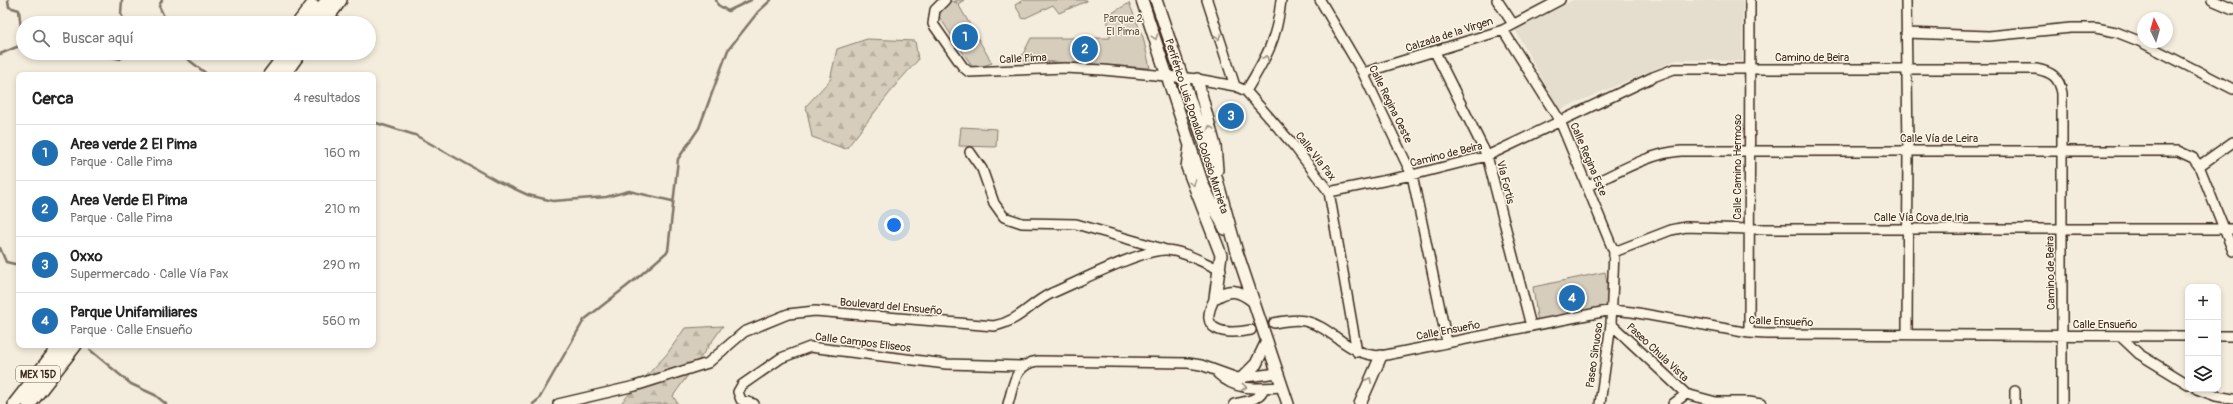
<!DOCTYPE html>
<html lang="es">
<head>
<meta charset="utf-8">
<style>
  body { margin:0; font-family:Pangolin,sans-serif; background:#f6f6f6; color:#222 }
  .controls { position:absolute; right:12px; bottom:12px; display:grid; overflow:hidden; border-radius:8px; box-shadow:0 2px 6px #0003 }
  .controls button { width:36px; height:36px; display:grid; place-items:center; padding:0; border:0; border-bottom:1px solid #e0e0e0; background:#fff; color:#222; font:20px sans-serif }
  .compass { position:absolute; left:2137px; top:12px; width:36px; height:36px; border-radius:50%; background:#fff; box-shadow:0 2px 6px #0003; rotate:355deg }
  .you { position:absolute; left:894px; top:225px; width:14px; height:14px; margin:-10px; border:3px solid #fff; border-radius:50%; background:#1a73e8; box-shadow:0 0 0 6px #1a73e833 }
  .badge { display:grid; place-items:center; width:26px; height:26px; border-radius:50%; background:#1f6fb2; color:#fff; font-size:13px; font-weight:700 }
  .pin { position:absolute; translate:-50% -50%; border:2px solid #fff; box-shadow:0 1px 4px #0006 }
  .list { margin:0; padding:0; list-style:none }
  h2 { display:flex; justify-content:space-between; align-items:center; height:52px; margin:0; padding:0 16px; font-size:17px }
  h2 small { font-size:13px; font-weight:400; color:#767676 }
  .list li { display:grid; grid-template-columns:26px 1fr auto; gap:12px; align-items:center; box-sizing:border-box; height:56px; padding:0 16px; border-top:1px solid #e0e0e0 }
  .list b { display:block; font-size:15px; white-space:nowrap }
  .list p { margin:0; font-size:13px; white-space:nowrap; color:#767676 }
  .list em { font-size:13px; font-style:normal; color:#767676 }
  .icon { flex:none; width:22px; height:22px; fill:none; stroke:currentColor; stroke-width:2; stroke-linecap:round; stroke-linejoin:round }
  .map { position:relative; flex:none; width:2233px; height:404px; overflow:hidden }
  .search { position:absolute; background:#fff; box-shadow:0 2px 6px #0003; left:16px; top:16px; width:360px; height:44px; display:flex; align-items:center; gap:10px; box-sizing:border-box; padding:0 14px; border-radius:22px; color:#767676; font-size:15px }
  .panel { position:absolute; background:#fff; box-shadow:0 2px 6px #0003; left:16px; top:72px; width:360px; height:276px; border-radius:8px }
  .map>svg:first-child { display:block }
</style>
</head>
<body>
<div class="map">
<svg width="2233" height="404" viewBox="0 0 2233 404">
  <defs>
    <pattern id="forest-firs" width="22" height="20" patternUnits="userSpaceOnUse"><rect width="22" height="20" fill="#d6cdbd"/><path d="M5 1l3.5 6h-7zM16 11l3.5 6h-7z" fill="#b9b0a2"/></pattern>
  </defs>
  <rect width="100%" height="100%" fill="#f4eddd"/>
  <filter id="ink" filterUnits="userSpaceOnUse"><feTurbulence type="fractalNoise" baseFrequency=".025" numOctaves="2"/><feDisplacementMap in="SourceGraphic" scale="8" xChannelSelector="R" yChannelSelector="G"/><feConvolveMatrix kernelMatrix="1 2 1 2 8 2 1 2 1" color-interpolation-filters="sRGB"/></filter>
  <g filter="url(#ink)">
    <!-- built -->
    <path fill="#e5ddce" d="M1573 0H1743L1742 61 1676 60 1559 110 1515 29Z"/>
    <!-- green -->
    <path fill="#d6cdbd" stroke="#887c6e" d="M955 0H964L958 4 992 63 974 69 936 12 952 1 957 3Z
      M1023 0H1087V1L1059 13 1053 5 1023 19 1015 5Z
      M1129 3 1143 37 1150 68 1020 60 1031 38H1110L1107 16Z
      M961 127 997 129 996 147 959 146Z
      M1605 272 1612 310 1538 324 1533 287Z"/>
    <!-- forest -->
    <path fill="url(#forest-firs)" stroke="#887c6e" d="M867 39 915 41 918 60 899 81 846 149 812 137 806 106 830 80 837 49Z
      M723 326 673 396 678 404H620L667 354 685 328Z"/>
    <g fill="none" stroke-linecap="round" stroke-linejoin="round">
      <!-- stream -->
      <path stroke="#817466" stroke-width="2.5" d="M8 0 9 7 19 10 21 30 19 46
        M122 0 121 14 125 23
        M162 0 159 6 167 23
        M716 0 718 5 728 11 751 0
        M31 53 35 56 42 53
        M96 53 120 59 127 53
        M180 53 208 75
        M0 54 19 46 23 48
        M373 122 415 135 497 181 528 195 553 201 606 197 629 191 672 201
        M0 248 6 262 19 265
        M90 350 131 384 155 395 166 404
        M533 404 539 399 584 320 636 279 668 251 678 159 699 128 728 50 758 12 771 0"/>
      <defs>
        <path id="minor" d="M945 0 935 10 933 24 963 67 969 72 1065 68 1103 70 1197 79 1235 86 1246 91 1295 147 1329 192 1357 352
          M1207 0 1235 86
          M1320 0 1363 73 1412 175 1447 342
          M1497 0 1513 24
          M1906 0 1908 149 1907 334
          M2212 0 2233 9
          M1503 30 1560 121 1614 252 1611 324 1600 404
          M1906 33 1989 36 2071 28H2096L2116 32 2139 41 2233 89
          M1435 52 1487 156 1531 326
          M1363 73 1503 30 1560 0
          M1246 91C1266 58 1277 40 1281 0
          M970 152 982 169 994 203 1004 217 1022 223 1076 224 1163 249
          M2199 166 2233 142
          M1588 186C1617 173 1649 153 1681 151H2178L2193 158 2199 166 2233 251
          M1329 192 1412 175 1487 156 1653 77 1674 69H2036C2052 72 2059 77 2062 93V404
          M1614 252 1671 230 1686 227 1749 229H2233
          M1215 298C1196 332 1225 335 1251 330
          M1274 323C1284 321 1295 319 1305 321 1333 327 1346 355 1381 356L1612 310 1632 312 1749 333 1767 334 2188 336
          M1611 324 1686 394 1716 402H1749L1761 404
          M1749 333 1750 0
          M2120 336 2139 354 2188 384
          M2218 336H2233
          M1218 374C1237 392 1258 388 1282 387
          M2197 389 2216 396 2233 399
          M558 404 635 386 708 363 744 332 788 314 815 311 994 326C1020 321 1030 303 1052 293 1078 282 1142 249 1166 250 1184 251 1204 263 1221 270
          M754 404 741 400 738 392 742 385 781 358 810 347 946 364 1022 366
          M1008 404C1014 385 1014 364 1038 361L1188 363 1201 365 1237 378 1278 373
          M1234 404C1246 401 1259 401 1264 388
          M1673 404 1686 394
          M2015 404V391"/>
        <path id="major" d="M1142 0 1203 185 1225 229
          M1156 0 1217 180 1237 252 1288 404
          M1197 79 1215 146 1217 170
          M1190 146 1187 167 1221 255 1215 298
          M1215 298C1230 288 1239 290 1253 301
          M1242 378 1256 364 1267 341
          M1360 404 1381 356"/>
        <path id="highway" d="M299 23 312 6
          M310 23 328 0
          M323 23 340 0
          M270 75 287 53
          M283 75 299 53
          M15 404 61 345
          M29 404 75 345"/>
      </defs>
      <!-- minor casing -->
      <use href="#minor" stroke="#3b2a1e" stroke-width="12"/>
      <!-- major casing -->
      <use href="#major" stroke="#3b2a1e" stroke-width="14"/>
      <!-- highway casing -->
      <use href="#highway" stroke="#3b2a1e" stroke-width="16"/>
      <!-- minor -->
      <use href="#minor" stroke="#fcf5e5" stroke-width="9"/>
      <!-- major -->
      <use href="#major" stroke="#fcf5e5" stroke-width="11"/>
      <!-- highway -->
      <use href="#highway" stroke="#fcf5e5" stroke-width="13"/>
    </g>
    <!-- one-way arrows -->
    <defs><path id="oneway-chevron" d="M-2-3.5L2.5 0L-2 3.5" fill="none" stroke-width="1.6" stroke-linecap="round" stroke-linejoin="round"/></defs>
    <g stroke="#9c9082">
      <use href="#oneway-chevron" transform="translate(1155 37) rotate(72)"/>
      <use href="#oneway-chevron" transform="translate(1218 37) rotate(72)"/>
      <use href="#oneway-chevron" transform="translate(1266 58) rotate(-63)"/>
      <use href="#oneway-chevron" transform="translate(1210 128) rotate(-105)"/>
      <use href="#oneway-chevron" transform="translate(1193 183) rotate(70)"/>
      <use href="#oneway-chevron" transform="translate(1369 380) rotate(-65)"/>
      <use href="#oneway-chevron" transform="translate(1244 387) rotate(6)"/>
    </g>
  </g>
  <g text-anchor="middle" stroke-width="3" stroke-linejoin="round" paint-order="stroke">
    <!-- shield labels -->
    <rect fill="#fcf5e5" stroke="#75675a" stroke-width="1" x="16" y="366" width="44" height="16" rx="3"/>
    <g font-size="10" font-weight="bold" fill="#3b2a1e">
      <text x="38" y="378">MEX 15D</text>
    </g>
    <!-- park labels -->
    <g font-size="11" fill="#625346" stroke="#fcf5e5">
      <text x="1123" y="22">Parque 2<tspan x="1123" dy="13">El Pima</tspan></text>
    </g>
    <!-- street labels -->
    <g font-size="11" fill="#3b2a1e" stroke="#fcf5e5">
      <text transform="translate(1449 34) rotate(-18)" y="4">Calzada de la Virgen</text>
      <text x="1812" y="61">Camino de Beira</text>
      <text transform="translate(1023 58) rotate(-3)" y="4">Calle Pima</text>
      <text transform="translate(1391 104) rotate(64)" y="4">Calle Regina Oeste</text>
      <text transform="translate(1197 126) rotate(72)" y="4">Periférico Luis Donaldo Colosio Murrieta</text>
      <text x="1939" y="142">Calle Vía de Leira</text>
      <text transform="translate(1446 154) rotate(-14)" y="4">Camino de Beira</text>
      <text transform="translate(1316 156) rotate(52)" y="4">Calle Vía Pax</text>
      <text transform="translate(1589 159) rotate(67)" y="4">Calle Regina Este</text>
      <text transform="translate(1737 167) rotate(-90)" y="4">Calle Camino Hermoso</text>
      <text transform="translate(1506 182) rotate(76)" y="4">Vía Fortis</text>
      <text x="1921" y="221">Calle Vía Cova de Iria</text>
      <text transform="translate(2050 273) rotate(-91)" y="4">Camino de Beira</text>
      <text transform="translate(891 306) rotate(5)" y="4">Boulevard del Ensueño</text>
      <text transform="translate(1781 321) rotate(2)" y="4">Calle Ensueño</text>
      <text x="2105" y="328">Calle Ensueño</text>
      <text transform="translate(1448 330) rotate(-11)" y="4">Calle Ensueño</text>
      <text transform="translate(863 342) rotate(7)" y="4">Calle Campos Eliseos</text>
      <text transform="translate(1658 352) rotate(43)" y="4">Paseo Chula Vista</text>
      <text transform="translate(1594 355) rotate(-82)" y="4">Paseo Sinuoso</text>
    </g>
  </g>
</svg>
<div class="controls">
<button>+</button>
<button>−</button>
<button><svg class="icon" aria-label="layers" viewBox="0 0 24 24"><path d="M12 4l9 5-9 5-9-5zM3 14l9 5 9-5"/></svg></button>
</div>
<svg class="compass" viewBox="-18 -18 36 36"><path d="M0-13l5 13h-10z" fill="#e53935"/><path d="M0 13l5-13h-10z" fill="#767676"/></svg>
<div class="you"></div>
<div class="pin badge" style="left:965px;top:37px">1</div>
<div class="pin badge" style="left:1085px;top:49px">2</div>
<div class="pin badge" style="left:1231px;top:116px">3</div>
<div class="pin badge" style="left:1572px;top:298px">4</div>
<div class="search"><svg class="icon" aria-label="search" viewBox="0 0 24 24"><circle cx="10" cy="10" r="6"/><path d="M15 15l6 6"/></svg>Buscar aquí</div>
<section class="panel">
<h2>Cerca<small>4 resultados</small></h2>
<ul class="list">
<li><span class="badge">1</span><div><b>Area verde 2 El Pima</b><p>Parque · Calle Pima</p></div><em>160 m</em></li>
<li><span class="badge">2</span><div><b>Area Verde El Pima</b><p>Parque · Calle Pima</p></div><em>210 m</em></li>
<li><span class="badge">3</span><div><b>Oxxo</b><p>Supermercado · Calle Vía Pax</p></div><em>290 m</em></li>
<li><span class="badge">4</span><div><b>Parque Unifamiliares</b><p>Parque · Calle Ensueño</p></div><em>560 m</em></li>
</ul>
</section>
</div>
</body>
</html>
